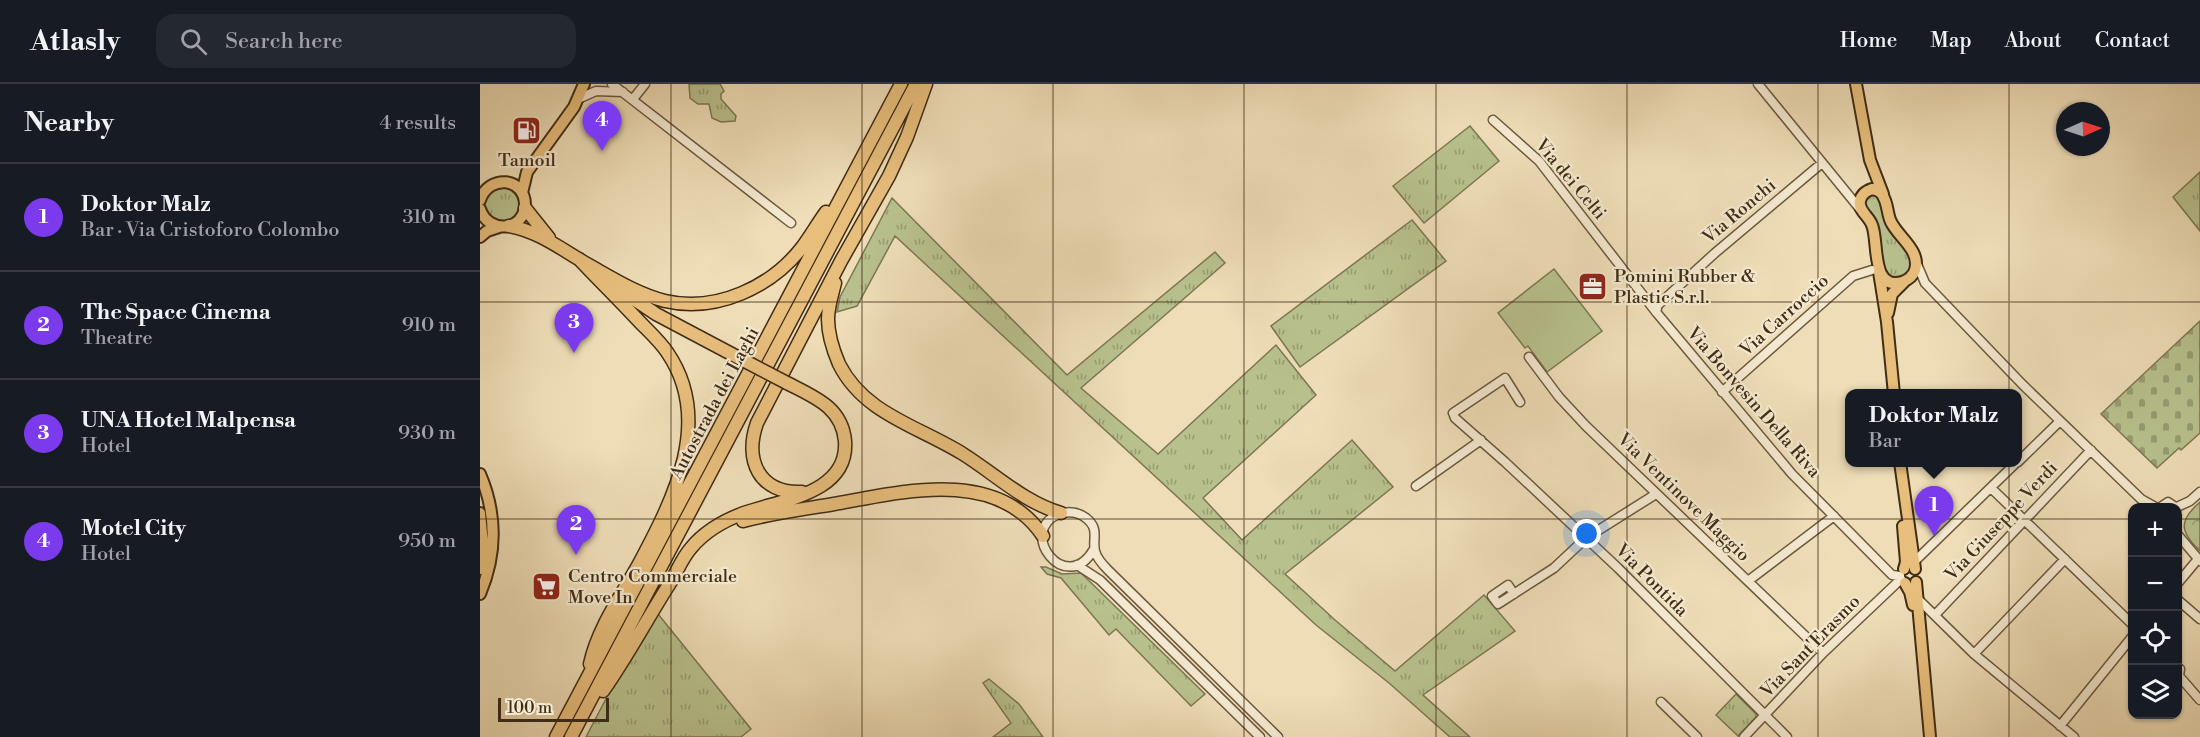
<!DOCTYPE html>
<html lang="en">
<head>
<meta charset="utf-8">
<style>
  body { margin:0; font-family:"Libre Bodoni",serif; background:#242831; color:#f1f3f6 }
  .controls { position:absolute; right:18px; bottom:18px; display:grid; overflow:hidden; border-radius:12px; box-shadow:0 2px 4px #0004 }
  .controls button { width:54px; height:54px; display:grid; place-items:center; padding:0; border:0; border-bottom:2px solid #363941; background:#171b24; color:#f1f3f6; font:30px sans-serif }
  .compass { position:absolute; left:1576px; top:18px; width:54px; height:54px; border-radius:50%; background:#171b24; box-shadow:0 2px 4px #0004; rotate:87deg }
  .scale { position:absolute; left:18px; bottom:15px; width:111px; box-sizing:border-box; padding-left:6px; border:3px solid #412d16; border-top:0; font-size:16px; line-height:21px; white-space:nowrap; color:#412d16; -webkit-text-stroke:4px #f4e9d0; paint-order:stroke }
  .you { position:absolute; left:1107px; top:450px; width:21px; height:21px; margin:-15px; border:4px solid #fff; border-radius:50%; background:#1a73e8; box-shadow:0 0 0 9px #1a73e833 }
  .badge { display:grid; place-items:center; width:39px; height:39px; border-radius:50%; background:#7c3aed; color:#fff; font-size:20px; font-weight:700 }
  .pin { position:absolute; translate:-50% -50px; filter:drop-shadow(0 2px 3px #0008) }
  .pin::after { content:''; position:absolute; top:32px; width:21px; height:18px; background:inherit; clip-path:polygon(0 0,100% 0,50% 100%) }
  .popup { position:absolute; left:1365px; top:305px; width:177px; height:78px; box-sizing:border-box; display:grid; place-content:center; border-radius:12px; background:#171b24; filter:drop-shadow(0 2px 4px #0005); font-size:20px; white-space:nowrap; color:#9ea1a6 }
  .popup b { font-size:22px; color:#f1f3f6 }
  .popup::after { content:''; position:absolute; left:50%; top:100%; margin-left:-12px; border:12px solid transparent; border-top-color:#171b24 }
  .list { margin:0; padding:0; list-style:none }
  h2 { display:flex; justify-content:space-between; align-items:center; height:78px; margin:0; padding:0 24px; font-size:26px }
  h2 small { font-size:20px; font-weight:400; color:#9ea1a6 }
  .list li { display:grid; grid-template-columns:39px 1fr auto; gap:18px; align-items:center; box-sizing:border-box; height:108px; padding:0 24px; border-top:2px solid #363941 }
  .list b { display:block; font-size:22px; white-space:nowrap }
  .list p { margin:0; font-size:20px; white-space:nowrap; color:#9ea1a6 }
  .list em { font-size:20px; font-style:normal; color:#9ea1a6 }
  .icon { flex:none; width:33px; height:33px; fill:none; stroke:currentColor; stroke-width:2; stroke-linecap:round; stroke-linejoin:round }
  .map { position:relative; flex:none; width:1720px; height:653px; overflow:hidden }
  header { display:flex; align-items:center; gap:36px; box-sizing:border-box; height:84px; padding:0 30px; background:#171b24; border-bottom:2px solid #363941 }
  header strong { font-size:28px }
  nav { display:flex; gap:33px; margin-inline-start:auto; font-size:21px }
  .search { width:420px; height:54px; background:#242831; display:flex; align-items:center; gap:15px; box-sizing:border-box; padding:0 21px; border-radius:18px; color:#9ea1a6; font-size:22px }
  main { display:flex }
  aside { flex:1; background:#171b24 }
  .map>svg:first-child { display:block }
</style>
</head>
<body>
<header>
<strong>Atlasly</strong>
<div class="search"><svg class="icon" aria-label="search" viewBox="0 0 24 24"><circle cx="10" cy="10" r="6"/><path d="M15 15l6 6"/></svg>Search here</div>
<nav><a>Home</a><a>Map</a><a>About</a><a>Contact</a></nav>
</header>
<main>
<aside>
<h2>Nearby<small>4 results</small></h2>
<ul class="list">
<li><span class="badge">1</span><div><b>Doktor Malz</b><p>Bar · Via Cristoforo Colombo</p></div><em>310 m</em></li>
<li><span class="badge">2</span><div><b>The Space Cinema</b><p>Theatre</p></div><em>910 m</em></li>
<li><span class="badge">3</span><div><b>UNA Hotel Malpensa</b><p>Hotel</p></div><em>930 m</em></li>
<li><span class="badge">4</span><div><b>Motel City</b><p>Hotel</p></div><em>950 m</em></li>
</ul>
</aside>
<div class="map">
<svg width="1720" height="653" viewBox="0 0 1720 653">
  <defs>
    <pattern id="grass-tufts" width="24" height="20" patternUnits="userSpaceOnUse" patternTransform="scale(1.5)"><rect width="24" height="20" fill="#b8c18e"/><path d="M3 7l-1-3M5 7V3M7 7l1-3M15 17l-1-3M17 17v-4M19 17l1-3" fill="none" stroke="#979d73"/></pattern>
    <pattern id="cemetery-stones" width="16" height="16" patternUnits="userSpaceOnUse" patternTransform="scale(1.5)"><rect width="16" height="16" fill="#b8c18e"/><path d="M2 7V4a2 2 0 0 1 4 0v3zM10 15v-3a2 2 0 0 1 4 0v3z" fill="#979d73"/></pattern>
    <pattern id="park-crowns" width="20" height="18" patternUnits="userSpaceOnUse" patternTransform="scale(1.5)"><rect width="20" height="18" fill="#b8c18e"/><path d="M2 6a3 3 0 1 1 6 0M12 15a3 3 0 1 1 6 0" fill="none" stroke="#979d73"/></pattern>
  </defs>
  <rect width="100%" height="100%" fill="#eeddb7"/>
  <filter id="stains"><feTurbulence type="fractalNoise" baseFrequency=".00333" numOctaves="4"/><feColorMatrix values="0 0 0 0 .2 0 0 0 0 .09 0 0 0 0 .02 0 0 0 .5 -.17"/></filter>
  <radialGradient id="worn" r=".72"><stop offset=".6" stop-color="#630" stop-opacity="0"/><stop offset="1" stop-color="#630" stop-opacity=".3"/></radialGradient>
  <!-- grass -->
  <path fill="url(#grass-tufts)" stroke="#7c7752" stroke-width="1.5" d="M209 0H240L244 7 241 10V15L256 32 255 37 241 38 232 34 229 20H218L210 14Z
    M990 42 1019 77 944 139 913 102Z
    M1720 88V147L1693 113Z
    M5 121a17 17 0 1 1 34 0a17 17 0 1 1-34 0Z
    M1390 111H1397L1429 169 1433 180 1426 193 1415 195 1404 189 1397 139 1385 121 1386 115Z
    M412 114 587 291 735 168 745 179 601 304 678 370 796 261 836 311 723 414 762 456 872 356 913 403 805 490 855 536 915 587 1004 511 1035 547 943 611 990 653H970L909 599 836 541 415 152 377 222 357 228 360 213Z
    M932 136 966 177 820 283 791 242Z
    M561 483H566L582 490 601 489 725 610 711 622 636 545 629 551 581 494 567 490Z
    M178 530 271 645 261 653H106L129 609Z
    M509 595 539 620 563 653H513L531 639 503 599Z
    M1256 610 1276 630V633L1258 652 1236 631Z"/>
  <!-- cemetery -->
  <path fill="url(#cemetery-stones)" stroke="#7c7752" stroke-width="1.5" d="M1720 237V349L1701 366 1699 364 1677 384 1621 330Z"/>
  <!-- park -->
  <path fill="url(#park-crowns)" stroke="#7c7752" stroke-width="1.5" d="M1720 418V467C1700 448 1698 437 1720 418Z"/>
  <!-- garden -->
  <path fill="#b8c18e" stroke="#7c7752" stroke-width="1.5" d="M1074 185 1122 247 1067 288 1048 262 1045 264 1018 229Z"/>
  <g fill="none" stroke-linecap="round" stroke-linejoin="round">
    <defs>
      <path id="minor" d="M132 0 311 139
        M1278 0 1380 125
        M98 15 116 7 143 8
        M153 15 165 0
        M1013 36 1059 77 1176 228 1312 390 1412 491 1420 492
        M1437 180 1445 199 1543 301 1661 415 1677 424
        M1176 228 1178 221 1235 169 1342 79
        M1049 273 1079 313 1106 342 1343 569
        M1242 308 1373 192 1392 186
        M1040 318 1025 294 973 329 975 334 1025 378 1138 484 1307 653
        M1538 378 1580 337
        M936 402 1001 356
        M1511 404 1652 540
        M1697 423 1710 417 1720 408
        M1679 424 1688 418 1697 424
        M1698 451 1720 477
        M614 465C586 514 536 447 579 430 588 427 598 428 606 434 620 445 612 455 615 467 617 475 623 481 628 486L798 653
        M1434 478 1537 378
        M597 481 620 496 780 653
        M1268 497 1354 432
        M1698 499 1718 475
        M1034 510 1028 501 1012 512 1018 520 1074 484 1106 454 1176 410
        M1438 515 1494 570 1594 653
        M1698 516 1720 535
        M1455 531 1611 366
        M1494 570 1585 475
        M1700 585 1699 592 1720 616
        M1181 618 1217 653
        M1580 642 1652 553
        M1264 653 1343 569 1421 495"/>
      <path id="major" d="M1376 0 1390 76 1403 110
        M1392 105C1397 106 1401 107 1403 112 1408 120 1407 130 1411 138 1419 154 1441 167 1435 186 1433 192 1428 196 1422 198 1390 207 1399 156 1392 141 1389 132 1378 127 1380 117 1381 111 1386 107 1392 105Z
        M42 109 47 88 94 23 104 0
        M0 116C9 90 45 93 45 121 44 148 8 150 0 125
        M0 153 7 147 19 143
        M1399 188 1407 238 1414 310
        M1408 229 1412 210 1424 198
        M1420 378 1435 485
        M0 390C17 430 17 470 0 510
        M0 429 3 460 0 485
        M1423 442 1426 478 1424 485
        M1436 498 1450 653
        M1425 499 1430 508 1433 521"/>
      <path id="highway" d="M45 124 69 154
        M29 142C58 147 81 165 107 180 132 194 157 210 185 217 236 229 292 203 323 162 331 151 338 139 346 128
        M99 175C118 195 137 214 156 234 166 245 178 255 187 268 234 336 194 414 160 478 142 511 118 543 110 580
        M355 199C352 211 348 223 348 235 348 250 353 266 359 280 384 330 438 342 483 370 515 390 545 419 581 429
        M133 201 176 230 261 275
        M322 408C279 410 264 376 277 339L361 177 409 92 427 53 446 0
        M263 437C292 429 324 425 354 420 421 408 517 383 563 452
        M123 607C147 573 167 535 190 499 197 488 202 474 211 464 224 448 245 436 264 429 300 416 369 410 365 357 362 323 334 313 307 299
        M76 653 421 0
        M91 653 436 0"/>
    </defs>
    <!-- minor casing -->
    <use href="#minor" stroke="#6c593e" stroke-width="11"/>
    <!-- major casing -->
    <use href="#major" stroke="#412d16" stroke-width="14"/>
    <!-- highway casing -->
    <use href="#highway" stroke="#412d16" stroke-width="15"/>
    <!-- minor -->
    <use href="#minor" stroke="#f4e9d0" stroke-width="8"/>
    <!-- major -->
    <use href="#major" stroke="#e7be7c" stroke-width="10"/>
    <!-- highway -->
    <use href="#highway" stroke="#e7be7c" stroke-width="12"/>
    <defs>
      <path id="highway-bridge" d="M261 275 307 299"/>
    </defs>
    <!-- highway-bridge casing -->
    <use href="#highway-bridge" stroke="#412d16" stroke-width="15" stroke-linecap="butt"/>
    <!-- highway-bridge -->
    <use href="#highway-bridge" stroke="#e7be7c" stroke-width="12"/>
  </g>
  <!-- grid -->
  <path fill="none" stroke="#412d16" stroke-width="1.5" stroke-opacity="0.55" d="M191 0V653M382 0V653M573 0V653M764 0V653M956 0V653M1147 0V653M1338 0V653M1529 0V653M0 218H1720M0 435H1652M1698 435H1720"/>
  <!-- icons -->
  <defs>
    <symbol id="fuel-square" viewBox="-11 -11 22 22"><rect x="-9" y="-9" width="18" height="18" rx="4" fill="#8f2418" stroke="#f4e9d0"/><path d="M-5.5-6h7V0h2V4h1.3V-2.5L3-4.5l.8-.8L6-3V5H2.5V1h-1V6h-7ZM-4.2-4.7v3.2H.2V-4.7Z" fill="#fff"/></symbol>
    <symbol id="office-square" viewBox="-11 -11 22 22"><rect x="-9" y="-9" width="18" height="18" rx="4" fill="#8f2418" stroke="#f4e9d0"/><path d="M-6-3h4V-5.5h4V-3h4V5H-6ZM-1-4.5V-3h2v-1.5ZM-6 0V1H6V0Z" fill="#fff"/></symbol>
    <symbol id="supermarket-square" viewBox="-11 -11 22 22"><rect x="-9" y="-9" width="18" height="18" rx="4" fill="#8f2418" stroke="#f4e9d0"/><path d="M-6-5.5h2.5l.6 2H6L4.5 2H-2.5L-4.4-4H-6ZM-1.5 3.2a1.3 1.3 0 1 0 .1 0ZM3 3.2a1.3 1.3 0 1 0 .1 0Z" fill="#fff"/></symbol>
  </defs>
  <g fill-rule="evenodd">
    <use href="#fuel-square" x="30" y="30" width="33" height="33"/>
    <use href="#office-square" x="1096" y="186" width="33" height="33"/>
    <use href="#supermarket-square" x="50" y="486" width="33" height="33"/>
  </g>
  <g text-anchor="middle" stroke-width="4.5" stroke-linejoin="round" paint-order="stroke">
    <!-- poi labels -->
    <g font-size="18" fill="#412d16" stroke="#f4e9d0" text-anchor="start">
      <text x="47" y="82" text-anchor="middle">Tamoil</text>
      <text x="1134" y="198">Pomini Rubber &amp;<tspan x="1134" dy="21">Plastic S.r.l.</tspan></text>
      <text x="88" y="498">Centro Commerciale<tspan x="88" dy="21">Move In</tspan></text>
    </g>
    <!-- street labels -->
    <g font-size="18" fill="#412d16" stroke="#f4e9d0">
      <text transform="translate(1091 95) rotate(50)" y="6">Via dei Celti</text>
      <text transform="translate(1259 127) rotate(-40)" y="6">Via Ronchi</text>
      <text transform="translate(1304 231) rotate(-42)" y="6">Via Carroccio</text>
      <text transform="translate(1274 318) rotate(49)" y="6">Via Bonvesin Della Riva</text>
      <text transform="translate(234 319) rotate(-62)" y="6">Autostrada dei Laghi</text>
      <text transform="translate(1204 413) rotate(44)" y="6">Via Ventinove Maggio</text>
      <text transform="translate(1521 437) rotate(-47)" y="6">Via Giuseppe Verdi</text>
      <text transform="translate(1172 496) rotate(45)" y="6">Via Pontida</text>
      <text transform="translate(1330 562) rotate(-46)" y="6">Via Sant'Erasmo</text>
    </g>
  </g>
  <rect width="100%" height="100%" filter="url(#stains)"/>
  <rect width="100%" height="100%" fill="url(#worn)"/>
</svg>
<div class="controls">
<button>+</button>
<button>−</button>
<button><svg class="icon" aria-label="locate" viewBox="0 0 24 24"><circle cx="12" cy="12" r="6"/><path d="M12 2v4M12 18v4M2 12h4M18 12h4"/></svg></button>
<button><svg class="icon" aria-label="layers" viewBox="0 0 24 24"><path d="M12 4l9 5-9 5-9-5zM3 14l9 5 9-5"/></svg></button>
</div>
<svg class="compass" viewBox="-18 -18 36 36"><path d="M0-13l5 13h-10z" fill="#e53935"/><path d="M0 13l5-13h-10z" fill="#9ea1a6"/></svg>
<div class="scale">100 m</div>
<div class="you"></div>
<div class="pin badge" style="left:1454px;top:452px">1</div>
<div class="popup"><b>Doktor Malz</b>Bar</div>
<div class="pin badge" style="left:96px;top:471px">2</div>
<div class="pin badge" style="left:94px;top:269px">3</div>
<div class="pin badge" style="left:122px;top:67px">4</div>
</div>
</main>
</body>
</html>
